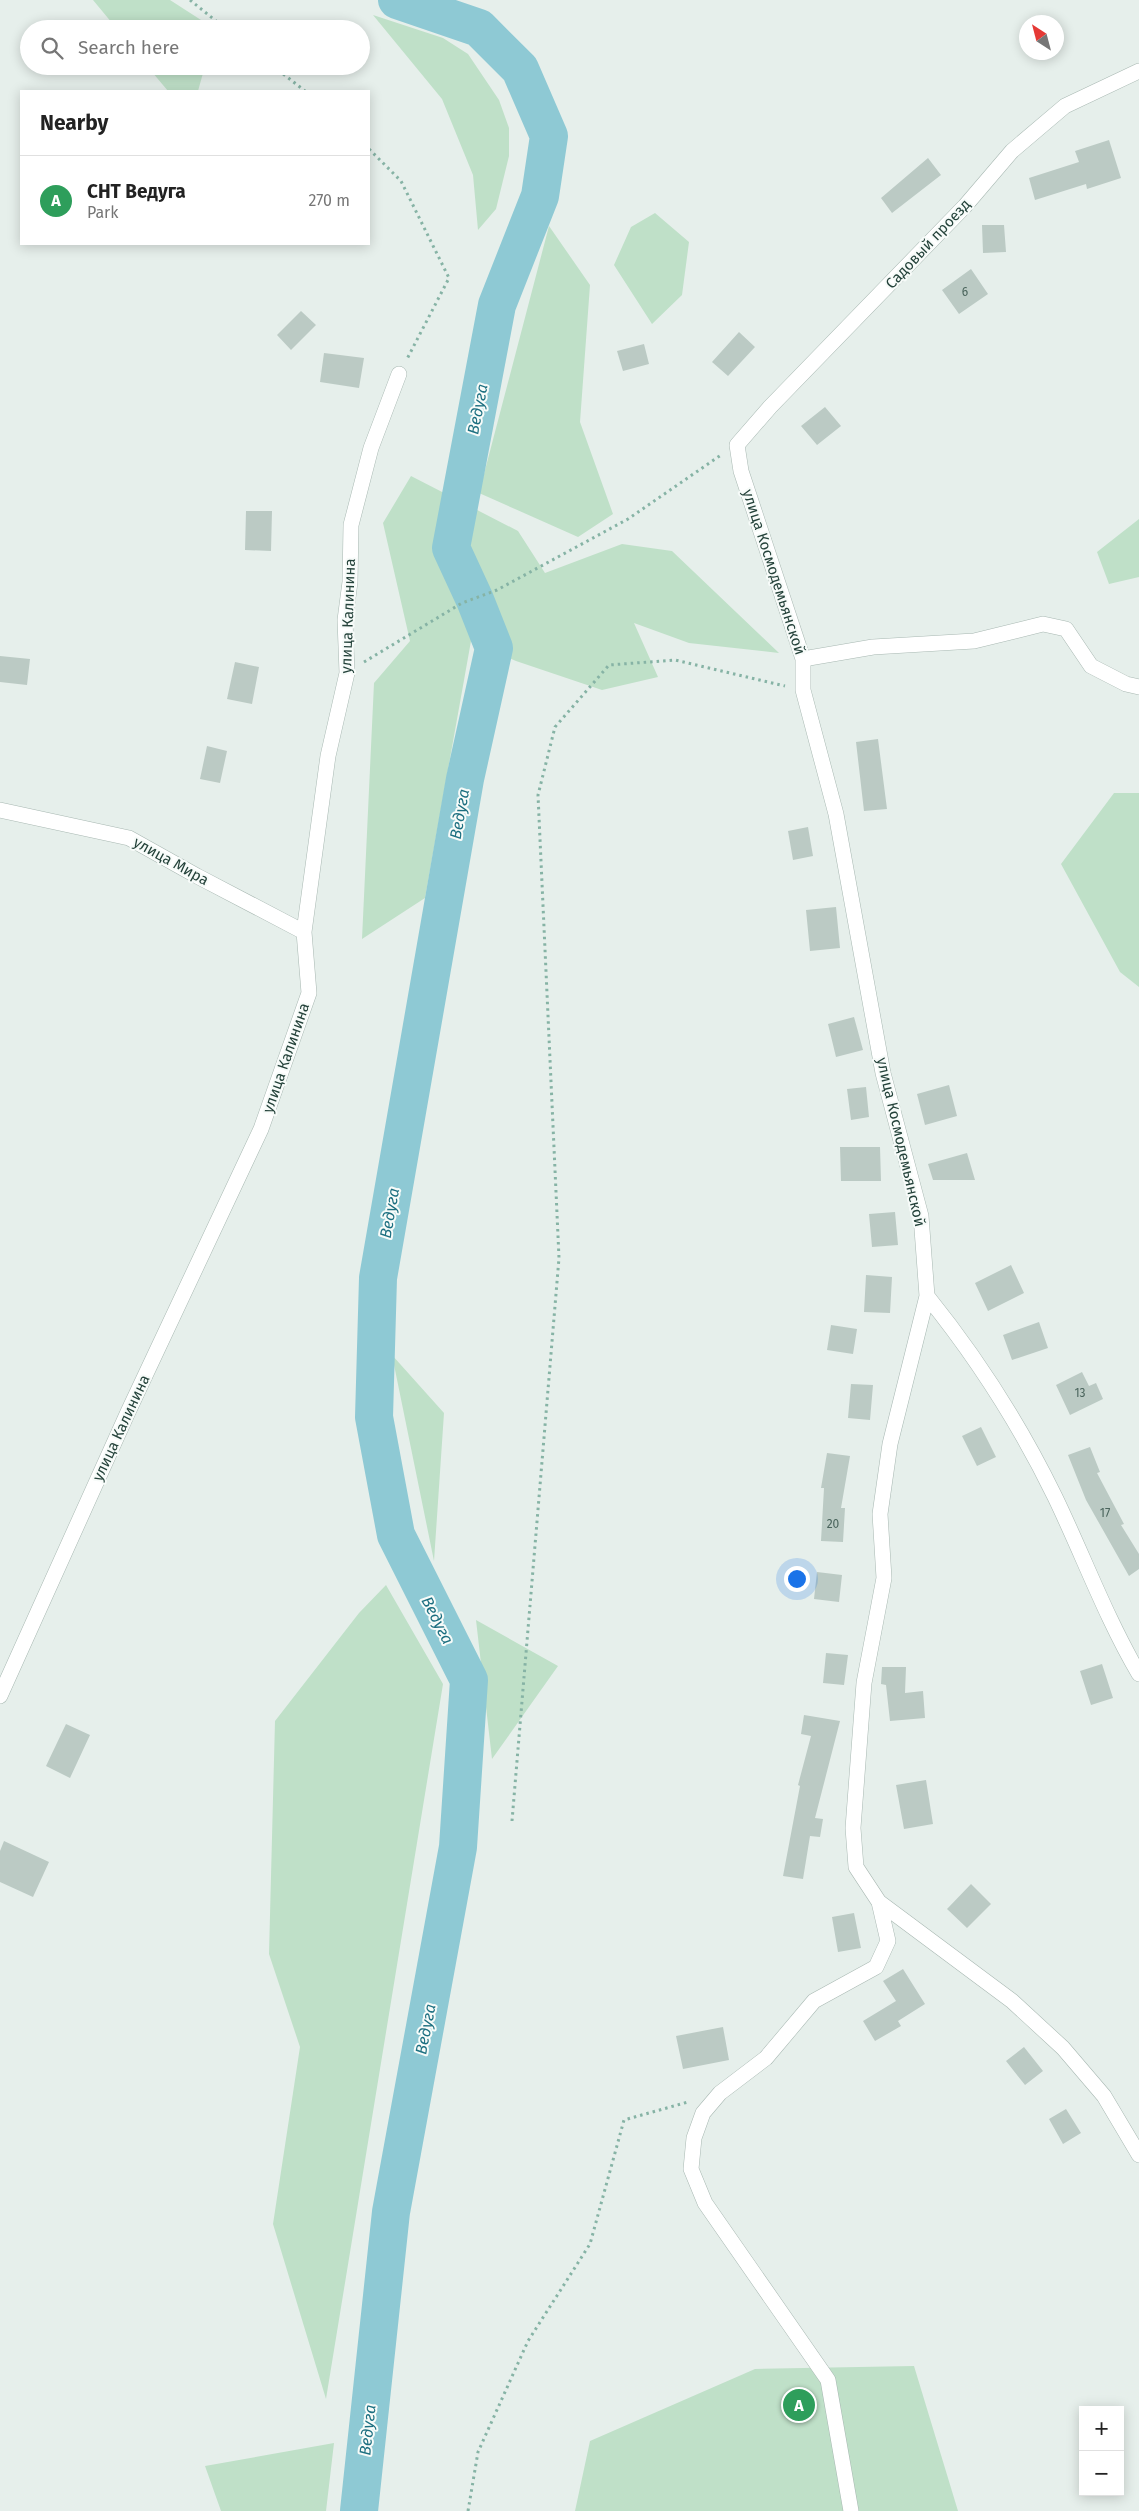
<!DOCTYPE html>
<html lang="en">
<head>
<meta charset="utf-8">
<style>
  body { margin:0; font-family:"Fira Sans",sans-serif; background:#f2f2f2; color:#222 }
  .controls { position:absolute; right:15px; bottom:15px; display:grid; overflow:hidden; border-radius:0px; box-shadow:0 2px 12px #0003 }
  .controls button { width:45px; height:45px; display:grid; place-items:center; padding:0; border:0; border-bottom:1px solid #e0e0e0; background:#fff; color:#222; font:25px sans-serif }
  .compass { position:absolute; left:1019px; top:15px; width:45px; height:45px; border-radius:50%; background:#fff; box-shadow:0 2px 12px #0003; rotate:324deg }
  .you { position:absolute; left:796px; top:1578px; width:18px; height:18px; margin:-12px; border:4px solid #fff; border-radius:50%; background:#1a73e8; box-shadow:0 0 0 8px #1a73e833 }
  .badge { display:grid; place-items:center; width:32px; height:32px; border-radius:50%; background:#ea580c; color:#fff; font-size:16px; font-weight:700 }
  .pin { position:absolute; translate:-50% -50%; border:2px solid #fff; box-shadow:0 1px 5px #0006 }
  .list { margin:0; padding:0; list-style:none }
  h2 { display:flex; justify-content:space-between; align-items:center; height:65px; margin:0; padding:0 20px; font-size:21px }
  h2 small { font-size:16px; font-weight:400; color:#767676 }
  .list li { display:grid; grid-template-columns:32px 1fr auto; gap:15px; align-items:center; box-sizing:border-box; height:90px; padding:0 20px; border-top:1px solid #e0e0e0 }
  .list b { display:block; font-size:19px; white-space:nowrap }
  .list p { margin:0; font-size:16px; white-space:nowrap; color:#767676 }
  .list em { font-size:16px; font-style:normal; color:#767676 }
  .icon { flex:none; width:28px; height:28px; fill:none; stroke:currentColor; stroke-width:2; stroke-linecap:round; stroke-linejoin:round }
  .map { position:relative; flex:none; width:1139px; height:2511px; overflow:hidden }
  .search { position:absolute; background:#fff; box-shadow:0 2px 12px #0003; left:20px; top:20px; width:350px; height:55px; display:flex; align-items:center; gap:12px; box-sizing:border-box; padding:0 18px; border-radius:28px; color:#767676; font-size:19px }
  .panel { position:absolute; background:#fff; box-shadow:0 2px 12px #0003; left:20px; top:90px; width:350px; height:155px; border-radius:0px }
  .map>svg:first-child { display:block }
</style>
</head>
<body>
<div class="map">
<svg width="1139" height="2511" viewBox="0 0 1139 2511">
  <rect width="100%" height="100%" fill="#e6efeb"/>
  <!-- green -->
  <path fill="#bfe0c8" d="M93 0H170L215 29H117Z
    M373 15 443 38 468 54 499 100 509 128V156L496 209 478 230 473 175 442 99Z
    M147 66H205L198 91H168Z
    M655 213 689 242 682 295 652 324 614 265 631 227Z
    M549 226 590 285 580 422 613 514 578 537 479 493Z
    M411 476 518 531 545 573 622 544 672 551 779 653 689 643 634 623 658 677 602 690 516 661 471 641 425 898 362 939 374 683 410 641 383 523Z
    M1139 519V577L1109 584 1097 552Z
    M1114 793H1139V987L1120 972 1061 864Z
    M392 1355 444 1413 434 1561Z
    M386 1585 443 1684 326 2399 273 2224 300 2047 269 1954 275 1721 359 1613Z
    M476 1620 558 1666 492 1759Z
    M914 2366 958 2511H575L590 2441 755 2369Z
    M334 2443 326 2511H221L205 2466Z"/>
  <g fill="none" stroke-linecap="round" stroke-linejoin="round">
    <!-- river -->
    <path stroke="#8ec9d4" stroke-width="38" d="M359 2511 391 2212 458 1847 469 1680 396 1535 374 1417 378 1278 465 779 494 648 475 600 451 548 497 305 540 196 549 136 520 69 479 28 397 0"/>
  </g>
  <!-- building -->
  <path fill="#bbcac4" d="M1109 140 1121 178 1087 189 1086 184 1035 200 1029 178 1079 162 1075 151Z
    M928 158 941 175 892 213 881 198Z
    M982 225H1004L1006 252 983 253Z
    M971 269 988 294 959 314 942 290Z
    M301 311 316 325 291 350 277 335Z
    M739 332 755 347 728 376 712 362Z
    M644 344 649 364 623 371 617 351Z
    M324 353 364 358 359 388 320 382Z
    M825 407 841 426 817 445 801 426Z
    M246 511H272L271 551 245 550Z
    M0 656 30 659 27 685 0 682Z
    M235 662 259 667 252 704 227 699Z
    M878 739 887 809 864 811 856 742Z
    M207 746 227 751 220 783 200 779Z
    M808 827 813 856 793 860 788 831Z
    M836 907 840 948 810 951 806 910Z
    M854 1017 863 1050 836 1057 828 1024Z
    M949 1085 957 1116 925 1125 917 1094Z
    M866 1087 869 1117 851 1120 847 1089Z
    M840 1147H880L881 1181H841Z
    M967 1153 975 1180H933L928 1164Z
    M895 1212 898 1245 872 1247 869 1214Z
    M1011 1265 1024 1293 988 1311 975 1283Z
    M866 1275 892 1277 890 1313 864 1312Z
    M1039 1322 1048 1348 1012 1360 1003 1335Z
    M831 1325 857 1329 853 1354 827 1350Z
    M1082 1372 1089 1386 1096 1383 1103 1399 1070 1415 1056 1385Z
    M851 1384 873 1385 870 1420 848 1418Z
    M981 1427 996 1457 977 1466 962 1436Z
    M1090 1447 1100 1472 1097 1473 1124 1524 1121 1525 1139 1554V1569L1129 1576 1086 1500 1068 1455Z
    M827 1453 850 1456 841 1508H845L843 1542 821 1541 824 1488H821Z
    M817 1572 842 1575 839 1602 814 1599Z
    M826 1653 848 1655 844 1685 823 1683Z
    M1102 1664 1113 1698 1091 1705 1080 1671Z
    M882 1667H906L905 1693 923 1691 925 1718 890 1721 886 1685 881 1684Z
    M804 1715 840 1721 815 1818 823 1819 820 1837 810 1836 803 1879 783 1876 800 1786 798 1785 811 1736 801 1734Z
    M66 1724 90 1735 70 1778 46 1766Z
    M926 1780 933 1824 904 1829 896 1785Z
    M4 1841 49 1862 33 1897 0 1882V1851Z
    M971 1884 991 1904 967 1928 947 1909Z
    M854 1913 861 1948 838 1952 832 1917Z
    M903 1969 925 2004 898 2021 901 2026 875 2041 863 2021 896 2001 883 1981Z
    M723 2027 729 2060 683 2069 676 2036Z
    M1024 2047 1043 2071 1025 2085 1006 2061Z
    M1066 2109 1081 2133 1063 2144 1049 2119Z"/>
  <g fill="none" stroke-linecap="round" stroke-linejoin="round">
    <defs>
      <path id="minor" d="M1139 71 1065 106 1012 151 965 206 770 407 737 445 741 471 803 659V690L836 814 883 1073 921 1216 927 1296 890 1444 880 1514 884 1578 864 1683 853 1828 856 1867 879 1902 1012 2001 1063 2048 1104 2096 1139 2155
        M803 659 873 647 974 641 1043 624 1066 629 1091 666 1126 684 1139 687
        M0 810 129 838 197 876 304 932
        M927 1296C977 1358 1020 1425 1055 1497 1083 1555 1106 1618 1139 1674
        M0 1696 128 1412 261 1129 309 993 304 932 328 756 347 673 345 620 350 582 351 525 371 448 399 374
        M851 2511 828 2380 705 2203 691 2169 694 2138 703 2113 720 2093 766 2058 814 2001 876 1967 888 1941 879 1902"/>
    </defs>
    <!-- minor casing -->
    <use href="#minor" stroke="#a8b8b2" stroke-width="16"/>
    <!-- path -->
    <path stroke="#86b3a5" stroke-width="3" stroke-dasharray="2.5 4" stroke-linecap="butt" d="M190 0 226 29
      M273 66 305 91
      M369 149 401 181 449 278 407 359
      M364 662 462 603 497 590 628 519 721 455
      M512 1821 559 1258 538 795 555 727 609 665 675 660 785 686
      M468 2511 478 2452 528 2341 590 2244 624 2120 688 2102"/>
    <!-- minor -->
    <use href="#minor" stroke="#fff" stroke-width="15"/>
  </g>
  <g text-anchor="middle" stroke-width="4" stroke-linejoin="round" paint-order="stroke">
    <!-- number labels -->
    <g font-size="12" fill="#4a645c">
      <text x="965" y="296">6</text>
      <text x="1080" y="1397">13</text>
      <text x="1105" y="1517">17</text>
      <text x="833" y="1528">20</text>
    </g>
    <!-- street labels -->
    <g font-size="15" fill="#24423a" stroke="#f7fbf9">
      <text transform="translate(928 244) rotate(-47)" y="5">Садовый проезд</text>
      <text transform="translate(774 572) rotate(72)" y="5">улица Космодемьянской</text>
      <text transform="translate(348 616) rotate(-88)" y="5">улица Калинина</text>
      <text transform="translate(171 861) rotate(29)" y="5">улица Мира</text>
      <text transform="translate(286 1058) rotate(-71)" y="5">улица Калинина</text>
      <text transform="translate(901 1142) rotate(77)" y="5">улица Космодемьянской</text>
      <text transform="translate(121 1428) rotate(-65)" y="5">улица Калинина</text>
    </g>
    <!-- water labels -->
    <g font-size="16" font-style="italic" fill="#1c6f80" stroke="#f7fbf9">
      <text transform="translate(477 409) rotate(-79)" y="6">Ведуга</text>
      <text transform="translate(459 814) rotate(-80)" y="6">Ведуга</text>
      <text transform="translate(389 1213) rotate(-80)" y="6">Ведуга</text>
      <text transform="translate(438 1620) rotate(63)" y="6">Ведуга</text>
      <text transform="translate(425 2029) rotate(-79)" y="6">Ведуга</text>
      <text transform="translate(367 2430) rotate(-84)" y="6">Ведуга</text>
    </g>
  </g>
</svg>
<div class="controls">
<button>+</button>
<button>−</button>
</div>
<svg class="compass" viewBox="-18 -18 36 36"><path d="M0-13l5 13h-10z" fill="#e53935"/><path d="M0 13l5-13h-10z" fill="#767676"/></svg>
<div class="you"></div>
<div class="pin badge" style="left:799px;top:2405px;background:#2e9e5b">A</div>
<div class="search"><svg class="icon" aria-label="search" viewBox="0 0 24 24"><circle cx="10" cy="10" r="6"/><path d="M15 15l6 6"/></svg>Search here</div>
<section class="panel">
<h2>Nearby<small></small></h2>
<ul class="list">
<li><span class="badge" style="background:#2e9e5b">A</span><div><b>СНТ Ведуга</b><p>Park</p></div><em>270 m</em></li>
</ul>
</section>
</div>
</body>
</html>
